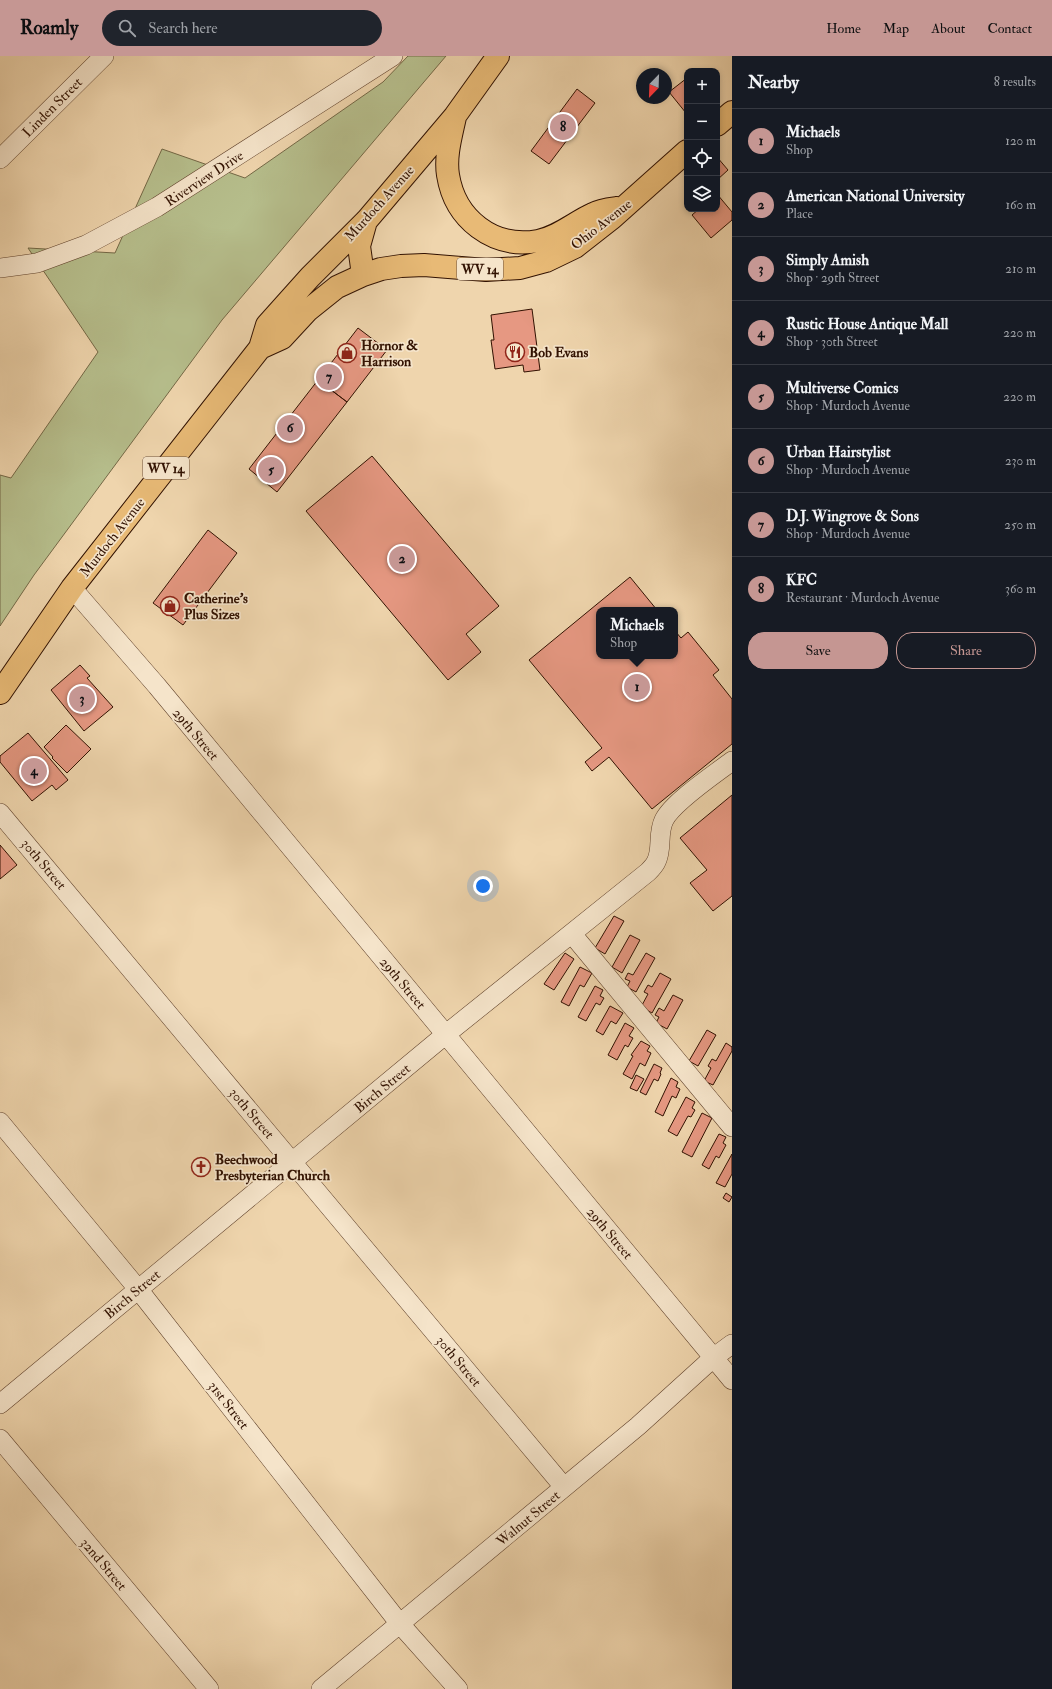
<!DOCTYPE html>
<html lang="en">
<head>
<meta charset="utf-8">
<style>
  body { margin:0; font-family:"IM FELL Double Pica",serif; background:#20242c; color:#f1f3f6 }
  .controls { position:absolute; right:12px; top:12px; display:grid; overflow:hidden; border-radius:8px; box-shadow:0 2px 6px #0003 }
  .controls button { width:36px; height:36px; display:grid; place-items:center; padding:0; border:0; border-bottom:1px solid #363941; background:#171b24; color:#f1f3f6; font:20px sans-serif }
  .compass { position:absolute; left:636px; top:12px; width:36px; height:36px; border-radius:50%; background:#171b24; box-shadow:0 2px 6px #0003; rotate:203deg }
  .you { position:absolute; left:483px; top:830px; width:14px; height:14px; margin:-10px; border:3px solid #fff; border-radius:50%; background:#1a73e8; box-shadow:0 0 0 6px #1a73e833 }
  .badge { display:grid; place-items:center; width:26px; height:26px; border-radius:50%; background:#c59692; color:#111; font-size:13px; font-weight:700 }
  .pin { position:absolute; translate:-50% -50%; border:2px solid #fff; box-shadow:0 1px 4px #0006 }
  .popup { position:absolute; left:596px; top:551px; width:82px; height:52px; box-sizing:border-box; display:grid; place-content:center; border-radius:8px; background:#171b24; filter:drop-shadow(0 1px 3px #0005); font-size:13px; white-space:nowrap; color:#9ea1a6 }
  .popup b { font-size:15px; color:#f1f3f6 }
  .popup::after { content:''; position:absolute; left:50%; top:100%; margin-left:-8px; border:8px solid transparent; border-top-color:#171b24 }
  .list { margin:0; padding:0; list-style:none }
  h2 { display:flex; justify-content:space-between; align-items:center; height:52px; margin:0; padding:0 16px; font-size:17px }
  h2 small { font-size:13px; font-weight:400; color:#9ea1a6 }
  .list li { display:grid; grid-template-columns:26px 1fr auto; gap:12px; align-items:center; box-sizing:border-box; height:64px; padding:0 16px; border-top:1px solid #363941 }
  .list b { display:block; font-size:15px; white-space:nowrap }
  .list p { margin:0; font-size:13px; white-space:nowrap; color:#9ea1a6 }
  .list em { font-size:13px; font-style:normal; color:#9ea1a6 }
  .actions { display:flex; gap:8px; padding:12px 16px }
  .actions a { flex:1; padding:9px 0; border:1px solid #c59692; border-radius:16px; text-align:center; font-size:14px; color:#c59692 }
  .actions .main { background:#c59692; color:#111 }
  .icon { flex:none; width:22px; height:22px; fill:none; stroke:currentColor; stroke-width:2; stroke-linecap:round; stroke-linejoin:round }
  .map { position:relative; flex:none; width:732px; height:1633px; overflow:hidden }
  header { display:flex; align-items:center; gap:24px; box-sizing:border-box; height:56px; padding:0 20px; background:#c59692; color:#111 }
  header strong { font-size:19px }
  nav { display:flex; gap:22px; margin-inline-start:auto; font-size:14px }
  .search { width:280px; height:36px; background:#20242c; display:flex; align-items:center; gap:10px; box-sizing:border-box; padding:0 14px; border-radius:22px; color:#9ea1a6; font-size:15px }
  main { display:flex }
  aside { flex:1; background:#171b24 }
  .map>svg:first-child { display:block }
</style>
</head>
<body>
<header>
<strong>Roamly</strong>
<div class="search"><svg class="icon" aria-label="search" viewBox="0 0 24 24"><circle cx="10" cy="10" r="6"/><path d="M15 15l6 6"/></svg>Search here</div>
<nav><a>Home</a><a>Map</a><a>About</a><a>Contact</a></nav>
</header>
<main>
<div class="map">
<svg width="732" height="1633" viewBox="0 0 732 1633">
  <rect width="100%" height="100%" fill="#efd5ad"/>
  <filter id="stains"><feTurbulence type="fractalNoise" baseFrequency=".005" numOctaves="4"/><feColorMatrix values="0 0 0 0 .2 0 0 0 0 .09 0 0 0 0 .02 0 0 0 .5 -.17"/></filter>
  <radialGradient id="worn" r=".72"><stop offset=".6" stop-color="#630" stop-opacity="0"/><stop offset="1" stop-color="#630" stop-opacity=".3"/></radialGradient>
  <!-- green -->
  <path fill="#b6be8c" stroke="#746846" d="M408 0H446L222 264 34 519 0 570V419L11 422 98 296 28 192 115 197 162 93 245 122 383 26Z"/>
  <!-- building -->
  <path fill="#e69882" stroke="#311101" d="M687 22V56L686 57 669 36Z
    M577 33 595 47 549 108 531 95Z
    M717 101 728 114 717 124Z
    M717 138 732 156V164L711 182 692 159 699 153H717Z
    M532 253 540 314 524 316 523 309 495 313 491 284H494L491 259Z
    M358 272 387 294 347 346 318 324Z
    M318 324 347 346 277 436 249 413Z
    M372 400 499 550 466 578 481 596 448 624 306 455Z
    M208 474 237 497 183 569 153 547Z
    M630 521 657 554H599V600H675V575L681 582 688 576 719 614 713 619 732 643V688L652 753 609 701 592 715 585 706 602 692 529 604Z
    M80 609 90 620 87 622 113 651 84 675 51 634Z
    M66 669 91 693 67 717 52 702 53 701 44 691Z
    M28 677 68 724 56 734 52 729 32 745 0 706V700Z
    M732 739V840L713 855 690 827 707 814 680 782Z
    M0 789 17 809 0 823Z
    M614 860 624 865 605 898 595 892Z
    M630 879 640 884 622 917 612 911Z
    M565 897 574 903 554 934 544 928Z
    M646 897 655 902 636 936 627 931 630 925 625 923 628 917 633 919Z
    M580 911 592 917 584 931 580 929 569 950 561 946Z
    M660 917 671 923 652 957 641 951 648 938 644 936 648 929 652 931Z
    M595 930 603 934 600 940 604 942 600 949 596 947 586 965 578 961Z
    M673 939 683 944 667 973 656 967 659 961 655 959 659 952 664 955Z
    M610 950 623 957 616 968 611 965 603 979 596 975Z
    M625 967 634 972 629 980 633 982 628 991 625 989 617 1004 608 999Z
    M707 974 716 979 698 1010 689 1005Z
    M641 985 650 990 647 995 651 997 645 1010 640 1007 632 1023 623 1018 633 1000 631 999Z
    M726 987 732 991V995L713 1029 704 1025 711 1012 708 1010 712 1003 716 1005Z
    M654 1008 662 1012 660 1017 661 1018 658 1025 654 1023 646 1039 640 1036Z
    M636 1019 644 1023 637 1035 630 1032Z
    M671 1022 678 1026 676 1031 680 1033 676 1042 672 1040 663 1060 655 1056Z
    M686 1041 695 1046 692 1052 695 1054 691 1061 688 1060 677 1080 668 1075Z
    M702 1057 712 1062 692 1101 682 1096Z
    M719 1078 726 1081 723 1087 726 1089 719 1102 716 1100 709 1113 702 1109Z
    M732 1098V1118L725 1131 716 1127Z
    M726 1137 732 1141 729 1146 723 1142Z"/>
  <g fill="none" stroke-linecap="round" stroke-linejoin="round">
    <defs>
      <path id="minor" d="M0 103 104 0
        M0 212 37 207 86 189 157 151 393 0
        M72 532 157 630 732 1324
        M0 757 564 1431
        M572 878 732 1071
        M0 1066 138 1233 400 1568 458 1633
        M0 1348 445 979 648 816C651 813 654 810 656 806 663 793 657 778 664 764 673 746 715 718 732 705
        M0 1383 209 1633
        M321 1633 638 1370 713 1302 732 1288"/>
      <path id="major" d="M455 61C451 80 445 100 448 119 455 163 493 193 538 185 559 181 575 166 593 158 600 154 609 153 617 152
        M717 69 732 56
        M363 219 359 190 366 165
        M260 292 282 282 307 255 337 231 363 219 381 213 401 210 424 209 486 214 520 212 546 205 575 191 612 162 687 95
        M0 637 72 532 260 292 267 269 310 221 367 164 455 60 498 0"/>
    </defs>
    <!-- minor casing -->
    <use href="#minor" stroke="#60422c" stroke-width="20"/>
    <!-- major casing -->
    <use href="#major" stroke="#311101" stroke-width="24"/>
    <!-- minor -->
    <use href="#minor" stroke="#f5e4ca" stroke-width="19"/>
    <!-- major -->
    <use href="#major" stroke="#e8ba76" stroke-width="22"/>
  </g>
  <!-- icons -->
  <defs>
    <symbol id="restaurant-ring" viewBox="-11 -11 22 22"><circle r="9.5" fill="#f5e4ca" stroke="#8f2418" stroke-width="1.5"/><path d="M-5-6h1v4h1v-4h1v4h1v-4h1v5L-1.5 .5V6h-2V.5L-5-1ZM5-6V6H3V1.5H1.5Q1.5-4 5-6Z" fill="#8f2418"/></symbol>
    <symbol id="shop-ring" viewBox="-11 -11 22 22"><circle r="9.5" fill="#f5e4ca" stroke="#8f2418" stroke-width="1.5"/><path d="M-5-2.5h2.3a2.7 3.5 0 0 1 5.4 0H5L5.5 6h-11ZM-1.5-2.5h3a1.5 2.3 0 0 0-3 0Z" fill="#8f2418"/></symbol>
    <symbol id="church-ring" viewBox="-11 -11 22 22"><circle r="9.5" fill="#f5e4ca" stroke="#8f2418" stroke-width="1.5"/><path d="M-1.2-6h2.4v3.5h3.3v2.4h-3.3V6h-2.4V-.1h-3.3v-2.4h3.3Z" fill="#8f2418"/></symbol>
  </defs>
  <g fill-rule="evenodd">
    <use href="#restaurant-ring" x="504" y="285" width="22" height="22"/>
    <use href="#shop-ring" x="336" y="286" width="22" height="22"/>
    <use href="#shop-ring" x="159" y="539" width="22" height="22"/>
    <use href="#church-ring" x="190" y="1100" width="22" height="22"/>
  </g>
  <g text-anchor="middle" stroke-width="3.5" stroke-linejoin="round" paint-order="stroke">
    <!-- shield labels -->
    <g fill="#f5e4ca" stroke="#6c503d" stroke-width="1">
      <rect x="457" y="202" width="46" height="22" rx="3"/>
      <rect x="143" y="401" width="46" height="22" rx="3"/>
    </g>
    <g font-size="13" font-weight="bold" fill="#311101">
      <text x="480" y="218">WV 14</text>
      <text x="166" y="417">WV 14</text>
    </g>
    <!-- street labels -->
    <g font-size="14" fill="#311101" stroke="#f5e4ca">
      <text transform="translate(52 51) rotate(-45)" y="5">Linden Street</text>
      <text transform="translate(204 122) rotate(-33)" y="5">Riverview Drive</text>
      <text transform="translate(379 147) rotate(-48)" y="5">Murdoch Avenue</text>
      <text transform="translate(601 168) rotate(-38)" y="5">Ohio Avenue</text>
      <text transform="translate(112 481) rotate(-52)" y="5">Murdoch Avenue</text>
      <text transform="translate(196 678) rotate(50)" y="5">29th Street</text>
      <text transform="translate(44 808) rotate(50)" y="5">30th Street</text>
      <text transform="translate(403 927) rotate(50)" y="5">29th Street</text>
      <text transform="translate(382 1032) rotate(-40)" y="5">Birch Street</text>
      <text transform="translate(252 1057) rotate(50)" y="5">30th Street</text>
      <text transform="translate(610 1177) rotate(50)" y="5">29th Street</text>
      <text transform="translate(132 1238) rotate(-40)" y="5">Birch Street</text>
      <text transform="translate(459 1305) rotate(50)" y="5">30th Street</text>
      <text transform="translate(229 1349) rotate(52)" y="5">31st Street</text>
      <text transform="translate(528 1462) rotate(-40)" y="5">Walnut Street</text>
      <text transform="translate(104 1508) rotate(50)" y="5">32nd Street</text>
    </g>
    <!-- poi labels -->
    <g font-size="14" font-weight="bold" fill="#311101" stroke="#f5e4ca" text-anchor="start">
      <text x="361" y="294">Hornor &amp;<tspan x="361" dy="16">Harrison</tspan></text>
      <text x="529" y="301">Bob Evans</text>
      <text x="184" y="547">Catherine's<tspan x="184" dy="16">Plus Sizes</tspan></text>
      <text x="215" y="1108">Beechwood<tspan x="215" dy="16">Presbyterian Church</tspan></text>
    </g>
  </g>
  <rect width="100%" height="100%" filter="url(#stains)"/>
  <rect width="100%" height="100%" fill="url(#worn)"/>
</svg>
<div class="controls">
<button>+</button>
<button>−</button>
<button><svg class="icon" aria-label="locate" viewBox="0 0 24 24"><circle cx="12" cy="12" r="6"/><path d="M12 2v4M12 18v4M2 12h4M18 12h4"/></svg></button>
<button><svg class="icon" aria-label="layers" viewBox="0 0 24 24"><path d="M12 4l9 5-9 5-9-5zM3 14l9 5 9-5"/></svg></button>
</div>
<svg class="compass" viewBox="-18 -18 36 36"><path d="M0-13l5 13h-10z" fill="#e53935"/><path d="M0 13l5-13h-10z" fill="#9ea1a6"/></svg>
<div class="you"></div>
<div class="pin badge" style="left:637px;top:631px">1</div>
<div class="popup"><b>Michaels</b>Shop</div>
<div class="pin badge" style="left:402px;top:503px">2</div>
<div class="pin badge" style="left:82px;top:643px">3</div>
<div class="pin badge" style="left:34px;top:715px">4</div>
<div class="pin badge" style="left:271px;top:414px">5</div>
<div class="pin badge" style="left:290px;top:372px">6</div>
<div class="pin badge" style="left:329px;top:321px">7</div>
<div class="pin badge" style="left:563px;top:71px">8</div>
</div>
<aside>
<h2>Nearby<small>8 results</small></h2>
<ul class="list">
<li><span class="badge">1</span><div><b>Michaels</b><p>Shop</p></div><em>120 m</em></li>
<li><span class="badge">2</span><div><b>American National University</b><p>Place</p></div><em>160 m</em></li>
<li><span class="badge">3</span><div><b>Simply Amish</b><p>Shop · 29th Street</p></div><em>210 m</em></li>
<li><span class="badge">4</span><div><b>Rustic House Antique Mall</b><p>Shop · 30th Street</p></div><em>220 m</em></li>
<li><span class="badge">5</span><div><b>Multiverse Comics</b><p>Shop · Murdoch Avenue</p></div><em>220 m</em></li>
<li><span class="badge">6</span><div><b>Urban Hairstylist</b><p>Shop · Murdoch Avenue</p></div><em>230 m</em></li>
<li><span class="badge">7</span><div><b>D.J. Wingrove &amp; Sons</b><p>Shop · Murdoch Avenue</p></div><em>250 m</em></li>
<li><span class="badge">8</span><div><b>KFC</b><p>Restaurant · Murdoch Avenue</p></div><em>360 m</em></li>
</ul>
<div class="actions"><a class="main">Save</a><a>Share</a></div>
</aside>
</main>
</body>
</html>
